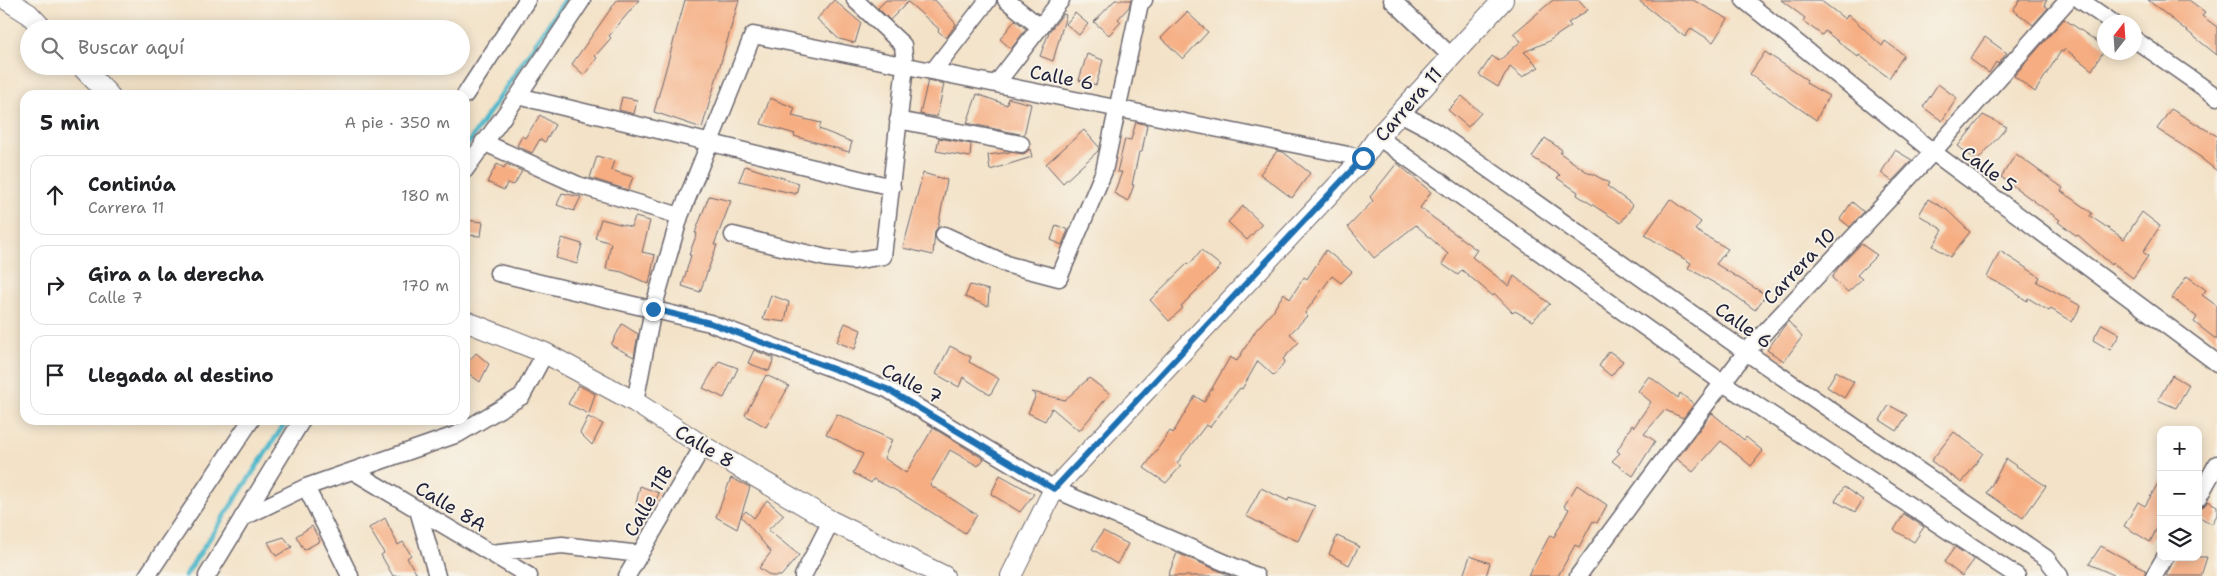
<!DOCTYPE html>
<html lang="es">
<head>
<meta charset="utf-8">
<style>
  body { margin:0; font-family:"Shantell Sans",sans-serif; background:#f2f2f2; color:#202124 }
  .controls { position:absolute; right:15px; bottom:15px; display:grid; overflow:hidden; border-radius:10px; box-shadow:0 2px 12px #0003 }
  .controls button { width:45px; height:45px; display:grid; place-items:center; padding:0; border:0; border-bottom:1px solid #e0e0e0; background:#fff; color:#202124; font:25px sans-serif }
  .compass { position:absolute; left:2097px; top:15px; width:45px; height:45px; border-radius:50%; background:#fff; box-shadow:0 2px 12px #0003; rotate:17deg }
  .stop { position:absolute; width:15px; height:15px; margin:-11px; border:4px solid #1f6fb2; border-radius:50%; background:#fff }
  .stop.end { background:#1f6fb2; border-color:#fff; box-shadow:0 1px 5px #0008 }
  .list { margin:0; padding:0; list-style:none }
  h2 { display:flex; justify-content:space-between; align-items:center; height:65px; margin:0; padding:0 20px; font-size:21px }
  h2 small { font-size:16px; font-weight:400; color:#757577 }
  .list li { display:grid; grid-template-columns:32px 1fr auto; gap:15px; align-items:center; box-sizing:border-box; height:80px; margin:0 10px 10px; padding:0 10px; border:1px solid #e0e0e0; border-radius:15px }
  .list b { display:block; font-size:19px; white-space:nowrap }
  .list p { margin:0; font-size:16px; white-space:nowrap; color:#757577 }
  .list em { font-size:16px; font-style:normal; color:#757577 }
  .icon { flex:none; width:28px; height:28px; fill:none; stroke:currentColor; stroke-width:2; stroke-linecap:round; stroke-linejoin:round }
  .map { position:relative; flex:none; width:2217px; height:576px; overflow:hidden }
  .search { position:absolute; background:#fff; box-shadow:0 2px 12px #0003; left:20px; top:20px; width:450px; height:55px; display:flex; align-items:center; gap:12px; box-sizing:border-box; padding:0 18px; border-radius:28px; color:#757577; font-size:19px }
  .panel { position:absolute; background:#fff; box-shadow:0 2px 12px #0003; left:20px; top:90px; width:450px; height:335px; border-radius:15px }
  .map>svg:first-child { display:block }
</style>
</head>
<body>
<div class="map">
<svg width="2217" height="576" viewBox="0 0 2217 576">
  <rect width="100%" height="100%" fill="#f7f3e8"/>
  <filter id="ink" filterUnits="userSpaceOnUse"><feTurbulence type="fractalNoise" baseFrequency=".02" numOctaves="2"/><feDisplacementMap in="SourceGraphic" scale="10" xChannelSelector="R" yChannelSelector="G"/><feConvolveMatrix kernelMatrix="1 2 1 2 8 2 1 2 1" color-interpolation-filters="sRGB"/></filter>
  <filter id="wash" filterUnits="userSpaceOnUse"><feTurbulence type="fractalNoise" baseFrequency=".0096" numOctaves="4" result="noise"/><feDisplacementMap in="SourceGraphic" scale="20" xChannelSelector="R" yChannelSelector="G"/><feGaussianBlur stdDeviation="1.12" result="paint"/><feColorMatrix in="noise" values="0 0 0 0 0 0 0 0 0 0 0 0 0 0 0 0 0 1.4 0 .05"/><feComposite in="paint" operator="in"/></filter>
  <g filter="url(#wash)">
    <rect width="100%" height="100%" fill="#f3e2c7"/>
    <g fill="none" stroke-linecap="round" stroke-linejoin="round">
      <!-- stream -->
      <path stroke="#4db7ca" stroke-width="5" d="M465 148 565 0
        M185 576 287 420"/>
    </g>
    <g id="blocks">
      <!-- building -->
      <path fill="#f6ad82" d="M617 0H639L609 36 611 38 595 56 597 58 584 75 572 64Z
        M685 0H739L702 128 654 112Z
        M834 0 861 23 855 43 839 39 817 19Z
        M886 0H935L956 24 946 38 938 31 939 29 908 2 890 20 878 8Z
        M1115 0H1131L1129 7 1118 19 1121 22 1109 35 1094 22Z
        M1553 0H1579L1588 10 1568 23 1571 26 1547 42 1524 52 1539 67 1522 77 1510 67 1498 87 1479 75 1492 56 1499 61 1521 41 1513 34Z
        M1638 0H1693L1728 19 1713 42 1691 28 1685 37Z
        M1781 0H1820L1845 19 1848 14 1882 46 1885 41 1904 55 1889 78 1859 55 1858 57 1825 31 1822 35 1803 21 1805 18Z
        M2020 0H2047L2044 5 2048 8 2033 25 2013 10Z
        M2148 0H2189L2205 12 2202 16 2217 27V55Z
        M1187 12 1208 32 1183 59 1161 38Z
        M1075 13 1088 24 1079 35 1066 24Z
        M1063 14 1066 15 1053 61 1040 56 1049 32Z
        M2064 19 2104 46V50L2092 70 2065 49 2063 52 2061 51 2035 92 2014 76Z
        M1015 20 1026 29 1011 49 1000 39Z
        M1985 37 2007 53 1998 64 1996 62 1989 73 1970 59Z
        M1765 52 1807 80 1806 83 1829 96 1816 120 1750 74Z
        M1087 54 1103 60 1096 85 1079 80Z
        M928 80 944 84 937 117 920 114Z
        M1938 84 1957 98 1942 121 1923 107Z
        M977 94 1007 105 1008 98 1031 104 1024 135 967 123Z
        M1462 96 1481 113 1468 127 1448 110Z
        M622 97 637 100 634 114 619 110Z
        M770 98 795 108 792 116 821 123 819 129 852 142 849 152 794 136 795 134 761 124Z
        M2171 109 2217 136V171L2202 159V158L2157 129Z
        M540 115 555 125 545 142 540 139 532 153 517 146 522 136 525 138Z
        M1983 115 2007 127 1977 161 1958 146Z
        M1136 122 1147 125 1142 152H1139L1132 185H1134L1128 201 1114 193 1122 172H1117L1125 139 1131 140Z
        M1084 130 1099 147 1098 151 1063 183 1046 164Z
        M939 138 971 144 970 157 936 151Z
        M1545 138 1562 150 1560 153 1590 174 1591 173 1609 183 1607 186 1633 205 1621 223 1577 195 1578 192 1557 178 1560 175 1532 157Z
        M1030 149 1032 157 990 170 988 155 1010 152 1024 154Z
        M1895 150 1912 160 1892 181 1881 173Z
        M1277 151 1283 152 1310 173 1292 198 1260 174Z
        M2016 154 2063 188 2061 191 2092 213 2090 216 2124 239 2142 212 2160 226 2143 252 2148 256 2133 278 2113 263 2112 265 2078 235 2077 236 2058 222 2060 220 2001 177Z
        M597 156 614 161 611 170 633 177 628 190 590 178Z
        M1397 163 1431 192 1420 208 1477 250 1472 257 1509 286 1514 276 1550 304 1532 321 1515 311 1513 313 1495 294 1493 296 1462 270 1458 275 1442 264 1448 254 1416 225 1374 258 1348 227 1373 201 1370 197Z
        M497 164 504 168 506 164 522 171 514 185 507 183 504 190 487 182Z
        M745 166 799 183 796 194 739 181Z
        M923 173 947 180 938 227 935 231 933 255 903 248Z
        M562 193 581 197 574 211 557 205Z
        M709 196 731 201 714 245H717L700 292 682 286 691 255H689L697 233H695Z
        M1670 199 1701 222 1695 230 1728 249 1716 264 1766 295 1755 310 1730 292 1688 268 1691 263 1645 235Z
        M1928 199 1947 210 1970 232 1950 257 1933 246 1943 230 1919 215Z
        M1852 202 1864 212 1850 227 1840 219Z
        M1243 206 1262 224 1247 240 1228 222Z
        M635 217 650 221 642 252 655 255 649 284 622 272 606 269 611 243 595 238 601 219 631 227Z
        M465 220 483 222 481 236 465 235Z
        M1056 225 1068 230 1062 245 1051 240Z
        M562 238 582 244 577 264 556 258Z
        M1861 244 1877 255 1857 275 1862 279 1848 292 1832 278 1838 268Z
        M1201 250 1221 266 1181 306 1183 308 1169 321 1150 300 1188 263 1190 264Z
        M1326 250 1352 272 1341 283 1332 276 1305 313 1307 316 1290 334 1299 342 1283 359 1285 361 1274 376 1258 361 1242 389 1240 388 1210 427 1206 425 1177 463 1181 466 1166 483 1144 468 1170 431 1173 433 1195 396 1204 402 1230 357 1237 361 1256 330 1273 311 1284 293 1290 299 1304 277 1307 279Z
        M2000 251 2040 277 2037 282 2081 306 2072 322 2051 309 2049 311 2028 298 2027 301 2010 289 1987 277Z
        M2187 276 2206 290 2202 295 2217 306V340L2194 322 2197 317 2172 298Z
        M970 285 989 290 988 306 965 297Z
        M771 295 789 302 785 322 763 319Z
        M1788 321 1802 337 1784 361 1767 350Z
        M845 323 861 330 855 349 837 342Z
        M622 324 638 334 634 357 611 345Z
        M2102 324 2120 334 2110 350 2093 340Z
        M950 346 971 357 969 362 999 379 990 395 963 377 959 387 936 374Z
        M754 350 774 358 769 371 748 363Z
        M1609 351 1623 361 1611 376 1599 366Z
        M476 353 489 364 480 382 465 371V365Z
        M719 361 738 368 724 398 703 388Z
        M1836 371 1854 382 1844 398 1827 387Z
        M766 375 789 386 766 427 745 415Z
        M2172 375 2189 385 2176 408 2158 400Z
        M1649 376 1678 398 1680 393 1694 404 1683 418 1665 410 1644 434 1655 441 1633 476 1612 461 1620 453 1617 451 1632 425 1634 427 1651 402 1638 391Z
        M1089 378 1110 394 1079 431 1052 408 1045 421 1028 413 1036 395 1032 392 1065 400Z
        M578 385 595 394 589 414 568 404Z
        M1889 405 1907 415 1897 431 1880 420Z
        M1712 413 1744 440 1746 437 1763 451 1751 466 1721 441 1693 472 1677 459Z
        M837 414 892 440 884 458 906 473 933 428 984 459 978 466 950 450 930 485 977 515 965 533 897 491 873 479 871 483 853 473 863 454 826 434Z
        M588 417 603 424 592 445 580 433Z
        M1954 432 1983 453 1962 483 1931 461Z
        M2006 459 2046 486 2023 518 1987 493Z
        M1000 475 1034 494 1020 512 991 494Z
        M731 478 750 487 737 529 716 517Z
        M2161 478V520L2150 542 2124 526 2138 502 2145 506Z
        M1577 485 1607 505 1597 523 1593 521 1579 547 1575 545 1558 576H1528L1550 535 1554 537 1569 509 1564 506Z
        M640 486 659 493 652 509 636 504Z
        M1844 487 1863 500 1855 512 1835 501Z
        M1261 488 1288 501 1289 497 1315 506 1298 541 1281 534 1246 516Z
        M767 500 784 515 768 530 799 555 781 576H771L759 568 771 552 741 516 746 511 754 518Z
        M2208 501 2217 506V515L2212 524 2198 516V508L2204 506Z
        M1904 514 1924 527 1914 542 1894 530Z
        M385 518 398 545 403 542 411 555 407 558 418 576H393L381 555 384 553 369 528Z
        M312 526 320 541 304 550 296 536Z
        M1103 531 1128 544 1117 564 1092 549Z
        M1337 536 1359 546 1349 565 1329 554Z
        M284 537 292 547 276 556 268 542Z
        M2101 546 2146 570 2144 576H2116L2089 564Z
        M1955 547 1974 560 1962 576 1944 562Z
        M1177 553 1231 576H1168Z
        M1470 556 1490 563 1486 576H1463Z
        M2175 557H2207L2201 576H2166Z"/>
    </g>
  </g>
  <g filter="url(#ink)">
    <use href="#blocks" fill-opacity="0" stroke="#6b656c" stroke-width="1"/>
    <g fill="none" stroke-linecap="round" stroke-linejoin="round">
      <defs>
        <path id="minor" d="M1006 0 1040 27
          M1392 0 1451 56
          M1744 0 1933 152 2217 363
          M2080 0 2112 22
          M2134 39 2217 97
          M933 71 988 0
          M996 84 1061 0
          M465 95 527 0
          M518 96 892 187
          M1400 113 1436 132 1746 352 2046 558 2060 576
          M898 120 1021 144
          M1378 137 1723 383 2017 576
          M483 142 578 185 680 216
          M465 170 518 96 582 0
          M733 235 826 258 852 261 883 256 905 66 903 45 855 0
          M944 235 1009 265 1059 278 1104 171 1140 3 1144 0
          M498 273 710 323 887 389 1054 489 1256 576
          M635 402 653 309 680 216 753 35 1363 158
          M353 471 529 576
          M306 487 350 576
          M2198 498 2217 464
          M418 510 437 576
          M242 518 306 487 458 434 522 396 545 353
          M491 553 562 545 640 554
          M147 576 251 420
          M207 576 302 420
          M627 576 703 446
          M803 576 831 521
          M1578 576 1659 466 1746 352 1933 152 2068 0
          M2154 576 2165 557"/>
        <path id="tertiary" d="M7 0 29 14 43 29
          M81 66 109 95
          M465 321 545 353 635 402 703 446 831 521 944 576
          M1011 576 1054 489 1363 158 1378 137 1503 0"/>
      </defs>
      <!-- minor casing -->
      <use href="#minor" stroke="#6b656c" stroke-width="19"/>
      <!-- tertiary casing -->
      <use href="#tertiary" stroke="#6b656c" stroke-width="22"/>
      <!-- minor -->
      <use href="#minor" stroke="#fff" stroke-width="16"/>
      <!-- tertiary -->
      <use href="#tertiary" stroke="#fff" stroke-width="20"/>
    </g>
  </g>
  <g fill="none" stroke-linecap="round" stroke-linejoin="round" filter="url(#ink)">
    <!-- route -->
    <path stroke="#1f6fb2" stroke-width="6" d="M653 309 710 323 887 389 1054 489 1363 158"/>
  </g>
  <g text-anchor="middle" stroke-width="4" stroke-linejoin="round" paint-order="stroke">
    <!-- street labels -->
    <g font-size="19" fill="#22223b" stroke="#f7f3e8">
      <text transform="translate(1062 77) rotate(11)" y="7">Calle 6</text>
      <text transform="translate(1408 104) rotate(-49)" y="7">Carrera 11</text>
      <text transform="translate(1989 169) rotate(37)" y="7">Calle 5</text>
      <text transform="translate(1799 266) rotate(-47)" y="7">Carrera 10</text>
      <text transform="translate(1744 325) rotate(35)" y="7">Calle 6</text>
      <text transform="translate(912 383) rotate(28)" y="7">Calle 7</text>
      <text transform="translate(705 446) rotate(31)" y="7">Calle 8</text>
      <text transform="translate(648 501) rotate(-60)" y="7">Calle 11B</text>
      <text transform="translate(451 506) rotate(31)" y="7">Calle 8A</text>
    </g>
  </g>
</svg>
<div class="controls">
<button>+</button>
<button>−</button>
<button><svg class="icon" aria-label="layers" viewBox="0 0 24 24"><path d="M12 4l9 5-9 5-9-5zM3 14l9 5 9-5"/></svg></button>
</div>
<svg class="compass" viewBox="-18 -18 36 36"><path d="M0-13l5 13h-10z" fill="#e53935"/><path d="M0 13l5-13h-10z" fill="#757577"/></svg>
<div class="stop" style="left:1363px;top:158px"></div>
<div class="stop end" style="left:653px;top:309px"></div>
<div class="search"><svg class="icon" aria-label="search" viewBox="0 0 24 24"><circle cx="10" cy="10" r="6"/><path d="M15 15l6 6"/></svg>Buscar aquí</div>
<section class="panel">
<h2>5 min<small>A pie · 350 m</small></h2>
<ul class="list">
<li><svg class="icon" aria-label="ahead" viewBox="0 0 24 24"><path d="M12 20V5M6 11l6-6 6 6"/></svg><div><b>Continúa</b><p>Carrera 11</p></div><em>180 m</em></li>
<li><svg class="icon" aria-label="right" viewBox="0 0 24 24"><path d="M7 20v-9h11M14 6l5 5-5 5"/></svg><div><b>Gira a la derecha</b><p>Calle 7</p></div><em>170 m</em></li>
<li><svg class="icon" aria-label="arrive" viewBox="0 0 24 24"><path d="M6 21V4h12l-3 4 3 4H6"/></svg><div><b>Llegada al destino</b></div></li>
</ul>
</section>
</div>
</body>
</html>
